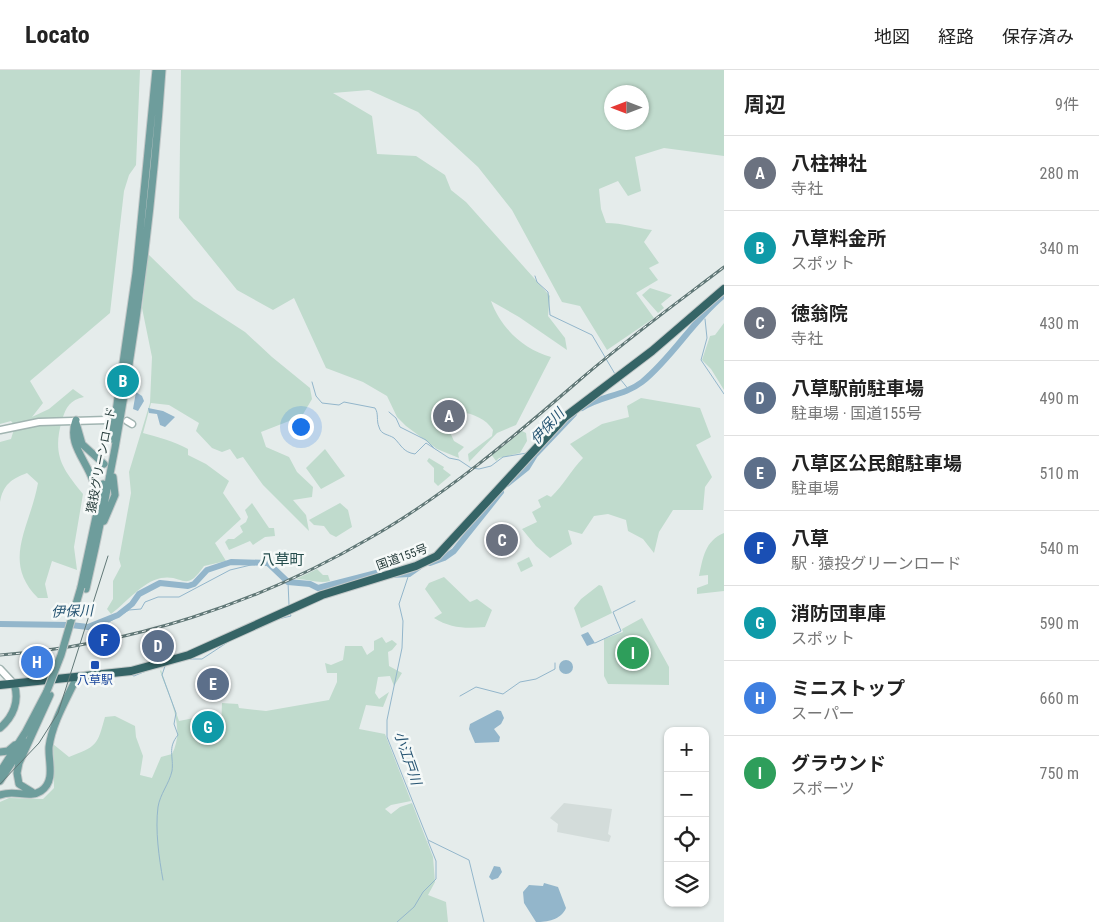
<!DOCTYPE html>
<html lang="ja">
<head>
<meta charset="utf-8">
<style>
  body { margin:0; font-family:"Roboto Condensed","Noto Sans JP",sans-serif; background:#f2f2f2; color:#222 }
  .controls { position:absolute; right:15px; bottom:15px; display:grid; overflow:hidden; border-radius:10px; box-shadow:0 1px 4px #0004 }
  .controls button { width:45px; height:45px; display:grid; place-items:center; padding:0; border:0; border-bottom:1px solid #e0e0e0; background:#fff; color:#222; font:25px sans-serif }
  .compass { position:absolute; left:604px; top:15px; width:45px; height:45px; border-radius:50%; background:#fff; box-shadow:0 1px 4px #0004; rotate:270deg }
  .you { position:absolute; left:300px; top:356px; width:18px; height:18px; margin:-12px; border:4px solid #fff; border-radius:50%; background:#1a73e8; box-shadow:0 0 0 8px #1a73e833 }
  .badge { display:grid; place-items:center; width:32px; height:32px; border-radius:50%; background:#7c3aed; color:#fff; font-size:16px; font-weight:700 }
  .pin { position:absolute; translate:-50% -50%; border:2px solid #fff; box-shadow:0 1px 5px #0006 }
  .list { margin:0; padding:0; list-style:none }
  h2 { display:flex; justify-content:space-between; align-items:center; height:65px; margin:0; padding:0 20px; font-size:21px }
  h2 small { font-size:16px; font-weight:400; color:#767676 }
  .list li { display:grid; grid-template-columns:32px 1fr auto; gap:15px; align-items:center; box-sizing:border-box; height:75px; padding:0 20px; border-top:1px solid #e0e0e0 }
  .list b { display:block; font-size:19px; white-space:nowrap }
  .list p { margin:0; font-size:16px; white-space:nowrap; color:#767676 }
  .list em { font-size:16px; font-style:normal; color:#767676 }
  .icon { flex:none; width:28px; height:28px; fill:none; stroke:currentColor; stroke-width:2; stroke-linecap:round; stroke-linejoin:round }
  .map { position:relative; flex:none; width:724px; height:852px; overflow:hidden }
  header { display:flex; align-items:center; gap:30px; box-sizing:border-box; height:70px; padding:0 25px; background:#fff; border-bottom:1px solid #e0e0e0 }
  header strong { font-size:24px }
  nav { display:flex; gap:28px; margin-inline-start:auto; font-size:18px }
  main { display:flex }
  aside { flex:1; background:#fff }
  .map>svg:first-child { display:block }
</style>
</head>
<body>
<header>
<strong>Locato</strong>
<nav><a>地図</a><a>経路</a><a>保存済み</a></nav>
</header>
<main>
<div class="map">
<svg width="724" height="852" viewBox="0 0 724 852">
  <rect width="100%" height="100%" fill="#e5eceb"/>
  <!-- built -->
  <path fill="#d3dcda" d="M564 733 612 739 608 764 611 766 609 772 557 762 558 754 550 748Z"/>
  <!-- green -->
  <path fill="#c0dbcd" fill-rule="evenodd" d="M0 0H140L136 95 129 105 124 121 110 243 30 311 43 333 32 347 49 339 73 319 84 327C70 330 66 337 62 350 52 385 62 398 83 424L74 477 77 500 52 491 45 514 48 528H38C1 491 30 458 38 413L27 403C11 409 3 415 0 432V372L11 369 15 356 11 351 0 354Z
    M181 0H724V86L664 78 635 87 641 121 628 126 618 111 599 119 601 139 606 153C623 153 636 158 652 160L644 172 659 193 649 198 658 210 636 223 654 248 607 280 580 236 562 232 512 140 478 97 418 42 369 20 333 23 372 46 377 84 416 86 445 105 451 120 466 132 550 226 548 246 565 268 567 280 519 247 491 231C501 258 523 279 551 287L516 355 497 363 469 392 468 384 492 366 493 360C486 349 474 344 461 342L456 331 435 341 442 360 448 358 454 371 464 377 458 383 459 388 437 379 406 356 397 347 387 326 363 312 326 298 294 228 273 240 237 220 179 148ZM612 22H642V52H612Z
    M148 184 194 229 245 262 272 287 310 318 312 329 302 346 261 362 266 377 289 387 297 402 313 417 312 427 293 430 306 445 309 461 263 415 243 387 237 389 230 379 222 382 212 378 196 361 199 353 169 335 151 333 143 363C157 367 174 371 188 379V385L206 394 229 411 223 423 241 449 215 473 226 491 204 496C185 524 184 504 161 508 142 512 126 533 111 544L107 539 113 529V511L121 496 119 489 131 423 129 402 150 333 152 287 142 238Z
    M650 218 672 225 661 234 664 238 658 243 642 225Z
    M724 253V320L711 299 702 290 710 266 715 265Z
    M641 328 700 338 711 367 696 375 712 407 705 417 703 440H673L659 462 654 483 643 469 628 461 626 450 608 444 594 446 582 464 568 460 572 474 550 488 536 476 522 459 537 452 532 442 541 437 538 430 547 425 551 427C564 415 571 400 583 388L570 374 602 354 629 347 627 336Z
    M520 360 526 363 527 371 520 383 499 388 496 391 491 384 509 372Z
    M325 379 345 406 321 419 306 398Z
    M429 388 444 397 443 399 451 405 438 416 434 412V398L427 391Z
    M252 433 269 458H274L275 466 265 467 253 475 250 471 229 480 225 472 228 469H234L243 462 240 456 246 452 248 447 245 440Z
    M340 433 348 440 352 457 336 467 330 464 324 456 314 455 309 450Z
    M724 463V521L697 524V518L708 514V505L699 506C703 487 705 471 724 463Z
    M529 487 533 496 521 502 517 493Z
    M317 499 323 505H328L330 511C318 514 309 509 296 509Z
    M444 507 470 532 477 529 492 540 485 557C466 559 450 558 434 548L442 543 425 519 429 513Z
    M599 515 602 516 612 543 581 558 574 538 581 529Z
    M642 548 669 597V615L608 614 604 606V569L623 562 622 559Z
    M382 567 386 573 392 570 397 574 392 580 388 582 389 596 402 603 394 616 390 606 378 607 375 623 379 629 389 622 383 637 366 635 359 659 385 664 411 731 391 735 385 739 391 744 400 737 412 733 433 787 435 812 428 825 446 832 448 852H0V732L9 728 43 729 54 718 53 674 69 687C97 676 97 676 105 647L115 646 135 656 136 667 143 686 140 705 152 708 161 687 172 684C186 657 169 628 160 601L161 600 179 651 199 647 208 666 221 660 222 633 238 634 239 638 266 641 329 630 337 612V603H327L325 593 331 595 343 590 345 576H362L367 585 374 580V571Z"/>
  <!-- water -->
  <path fill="#93b6cb" d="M136 322 142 326 144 331 138 341 133 339Z
    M148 338 163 341 175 347 165 357 160 355 157 344 149 343Z
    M588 562 595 573 587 576 581 565Z
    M559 597a7 7 0 1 1 14 0a7 7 0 1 1-14 0Z
    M497 640 501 641 504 648 501 654 494 659 500 667 499 672 475 673 469 659 470 654Z
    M494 796 500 797 502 802 498 808 492 810 489 807Z
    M544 813 558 817 566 838C561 850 547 852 536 852L524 833 523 822 529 815 543 816Z"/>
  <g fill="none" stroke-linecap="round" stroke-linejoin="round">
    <!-- stream -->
    <path stroke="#93b6cb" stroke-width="1" d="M535 206 537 212 548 222 550 245 592 265 615 304
      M703 243 705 245
      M705 249 707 268 701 290 724 324
      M621 310 629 320
      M312 312 316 326 322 333 339 335 344 332 375 338C379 344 376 350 379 357 381 365 388 364 394 368 402 376 403 382 415 384L426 373 449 388 459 390 471 398 479 399 491 396 503 387 527 383
      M389 342 396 348 400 357 426 370 435 379
      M409 504 399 534 403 551 402 578 387 650V667L428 770 469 790 484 852
      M288 512 289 535
      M274 550 291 546 290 543
      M104 555 129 540 141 539 145 532 158 527H179L230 500 255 494
      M595 573 621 561 613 542 635 531
      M190 589H202L234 568
      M129 604 134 606 146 601
      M93 610 117 606
      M460 626 476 617 503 624 520 612 536 609 555 599V593
      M163 810C159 788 155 760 158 737 160 724 169 714 172 701 174 687 167 678 178 665L174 654 176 643 162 605 165 596
      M397 852 414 837 423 822 436 809V791L428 771"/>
    <!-- river -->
    <path stroke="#93b6cb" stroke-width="6" d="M582 338C600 326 624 326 642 312 673 287 693 250 724 225
      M507 414 527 398 535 385 574 344
      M430 493 444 488 454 481 501 422
      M392 505 409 504 419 497
      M0 554 71 555 88 557 118 545 132 534 139 524 160 513 188 516 194 514 207 500 231 492 268 493 288 512 310 514 318 518 384 501"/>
    <defs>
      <path id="secondary" d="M127 351 132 354
        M0 360 39 352 107 350
        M0 599 14 614"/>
      <path id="primary" d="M76 350C64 381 101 399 95 434
        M76 353 82 374 104 394
        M112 369 136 203 156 0
        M104 451 115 425 113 407
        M81 517 103 414
        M86 519C125 349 150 175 162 0
        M0 658C13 647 20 631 14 614
        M0 682 8 681 15 675
        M0 702 25 663 47 621
        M0 711 25 672
        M32 722 19 714 17 703 19 693 50 625
        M0 725C14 719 29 729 41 721 56 711 48 691 49 677 52 654 66 630 76 609"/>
      <path id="highway" d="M0 615 131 601 189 585 322 525 416 496 437 486 565 347 652 281 724 219"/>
    </defs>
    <!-- secondary casing -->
    <use href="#secondary" stroke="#a1b4b1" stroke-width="9"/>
    <!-- primary casing -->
    <use href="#primary" stroke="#c2c8c8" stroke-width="9"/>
    <!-- highway casing -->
    <use href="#highway" stroke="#c2c8c8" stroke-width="10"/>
    <!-- secondary -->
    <use href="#secondary" stroke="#fff" stroke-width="6"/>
    <!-- primary -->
    <use href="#primary" stroke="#6e9d9c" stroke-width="7"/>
    <!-- highway -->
    <use href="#highway" stroke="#356466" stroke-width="8"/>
    <!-- tram -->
    <path stroke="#617877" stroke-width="1" d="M0 714 39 673 58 643 108 486"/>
    <defs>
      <path id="rail" d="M0 585C131 575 257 534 370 468 444 426 511 369 575 314 623 272 674 235 724 197"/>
    </defs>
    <!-- rail casing -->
    <use href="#rail" stroke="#617877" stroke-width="3"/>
    <!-- rail -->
    <use href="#rail" stroke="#f5f9f8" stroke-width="1" stroke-dasharray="4" stroke-linecap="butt"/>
    <defs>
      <path id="primary-bridge" d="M47 621 61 585 81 517"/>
    </defs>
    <!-- primary-bridge casing -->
    <use href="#primary-bridge" stroke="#c2c8c8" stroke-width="9" stroke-linecap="butt"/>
    <!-- primary-bridge -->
    <use href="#primary-bridge" stroke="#6e9d9c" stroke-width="7"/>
  </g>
  <!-- markers -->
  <rect fill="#1a4fb4" stroke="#f5f9f8" stroke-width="2" x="90" y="590" width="10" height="10" rx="2.5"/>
  <g text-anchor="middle" stroke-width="5" stroke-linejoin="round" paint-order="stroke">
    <!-- street labels -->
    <g font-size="12" fill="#263c3b" stroke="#f5f9f8">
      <text transform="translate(101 390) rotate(-79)" y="4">猿投グリーンロード</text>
      <text transform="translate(402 487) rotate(-20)" y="4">国道155号</text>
    </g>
    <!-- transit labels -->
    <g font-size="12" fill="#164399" stroke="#f5f9f8">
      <text x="95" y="614">八草駅</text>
    </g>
    <!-- water labels -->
    <g font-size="14" font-style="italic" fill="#265472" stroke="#f5f9f8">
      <text transform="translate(547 356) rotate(-48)" y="5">伊保川</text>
      <text transform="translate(72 541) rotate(-2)" y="5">伊保川</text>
      <text transform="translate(408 688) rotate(71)" y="5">小江戸川</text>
    </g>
    <!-- quarter labels -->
    <g font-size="15" fill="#244c4c" stroke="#f5f9f8">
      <text x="282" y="495">八草町</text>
    </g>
  </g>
</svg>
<div class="controls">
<button>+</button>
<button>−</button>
<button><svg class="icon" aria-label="locate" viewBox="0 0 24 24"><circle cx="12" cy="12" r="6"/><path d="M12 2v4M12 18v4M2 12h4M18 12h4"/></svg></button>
<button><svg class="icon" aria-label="layers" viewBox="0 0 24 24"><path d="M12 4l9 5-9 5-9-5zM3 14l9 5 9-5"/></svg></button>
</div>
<svg class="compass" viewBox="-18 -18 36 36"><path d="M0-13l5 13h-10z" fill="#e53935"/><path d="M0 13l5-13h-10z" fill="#767676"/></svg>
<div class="you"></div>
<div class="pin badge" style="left:449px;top:346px;background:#6b7280">A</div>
<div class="pin badge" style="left:123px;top:311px;background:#0f9aa8">B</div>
<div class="pin badge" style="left:502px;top:470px;background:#6b7280">C</div>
<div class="pin badge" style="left:158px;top:576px;background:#5c6f8a">D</div>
<div class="pin badge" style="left:213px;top:614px;background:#5c6f8a">E</div>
<div class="pin badge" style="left:104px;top:570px;background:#1a4fb4">F</div>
<div class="pin badge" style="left:208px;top:657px;background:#0f9aa8">G</div>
<div class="pin badge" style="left:37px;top:592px;background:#3f7fe0">H</div>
<div class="pin badge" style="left:633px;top:583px;background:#2e9e5b">I</div>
</div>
<aside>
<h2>周辺<small>9件</small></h2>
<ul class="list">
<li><span class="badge" style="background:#6b7280">A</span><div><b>八柱神社</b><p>寺社</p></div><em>280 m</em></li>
<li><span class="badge" style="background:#0f9aa8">B</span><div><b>八草料金所</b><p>スポット</p></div><em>340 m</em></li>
<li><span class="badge" style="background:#6b7280">C</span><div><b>徳翁院</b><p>寺社</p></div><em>430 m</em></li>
<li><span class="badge" style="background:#5c6f8a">D</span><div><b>八草駅前駐車場</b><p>駐車場 · 国道155号</p></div><em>490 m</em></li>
<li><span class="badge" style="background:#5c6f8a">E</span><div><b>八草区公民館駐車場</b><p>駐車場</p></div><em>510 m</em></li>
<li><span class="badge" style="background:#1a4fb4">F</span><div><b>八草</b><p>駅 · 猿投グリーンロード</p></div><em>540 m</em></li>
<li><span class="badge" style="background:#0f9aa8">G</span><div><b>消防団車庫</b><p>スポット</p></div><em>590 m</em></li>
<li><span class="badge" style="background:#3f7fe0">H</span><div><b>ミニストップ</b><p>スーパー</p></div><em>660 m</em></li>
<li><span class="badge" style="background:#2e9e5b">I</span><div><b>グラウンド</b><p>スポーツ</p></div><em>750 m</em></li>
</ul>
</aside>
</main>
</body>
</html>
